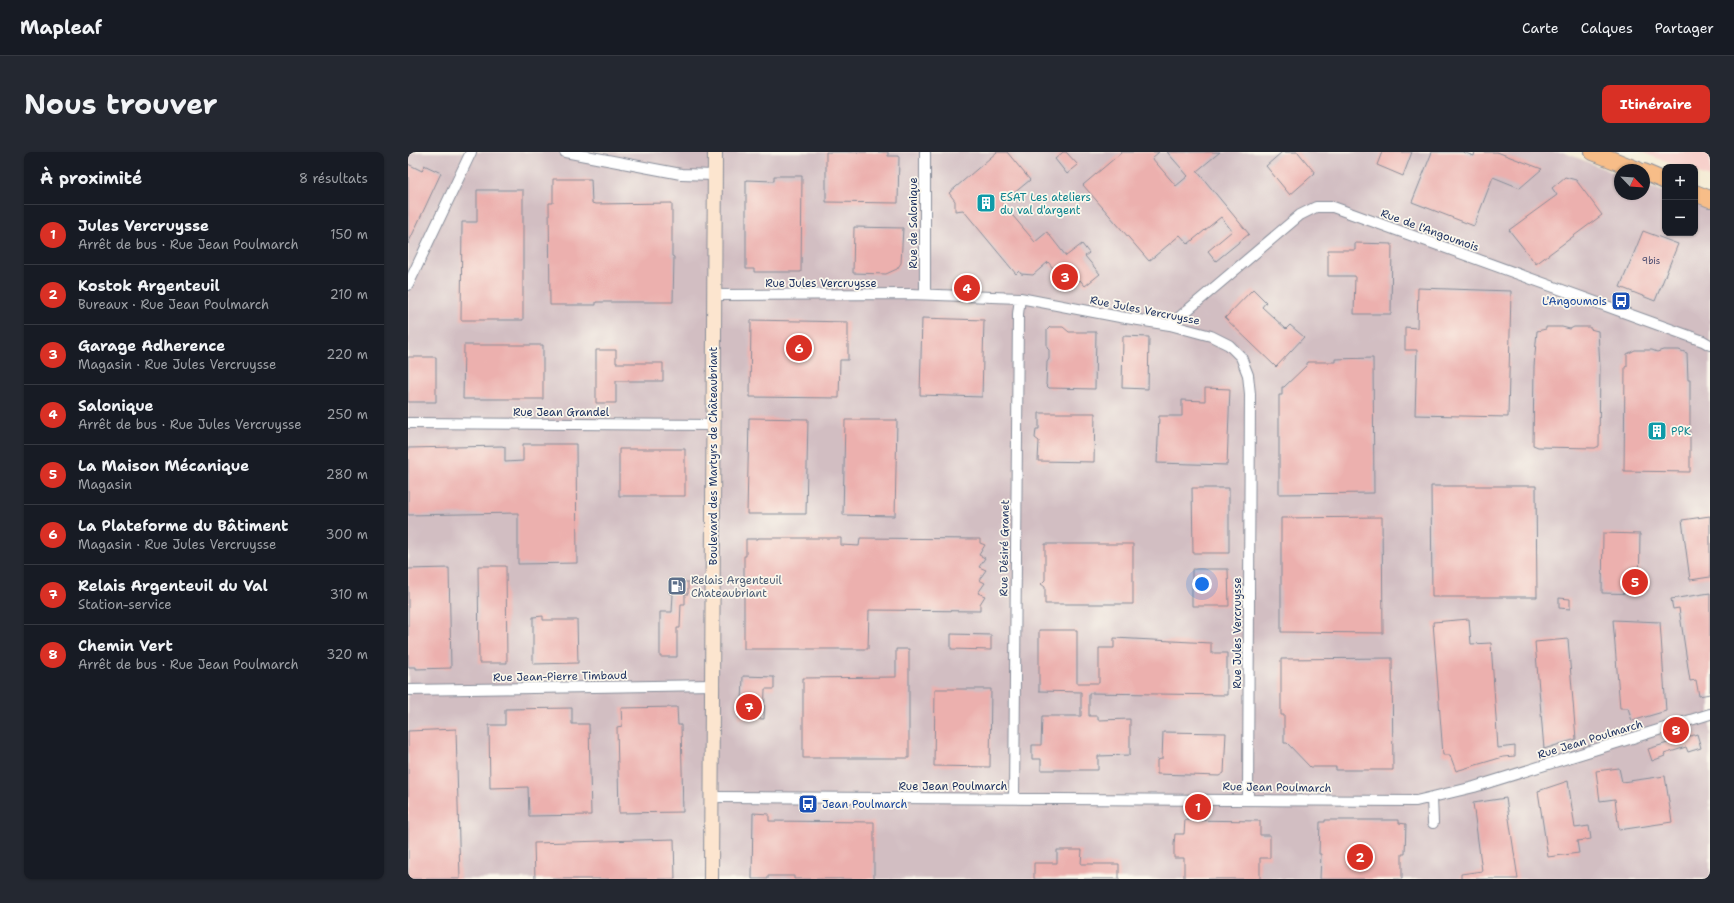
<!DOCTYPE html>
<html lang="fr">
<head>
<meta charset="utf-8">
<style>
  body { margin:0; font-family:"Shantell Sans",sans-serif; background:#242831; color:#f1f3f6 }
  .controls { position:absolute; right:12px; top:12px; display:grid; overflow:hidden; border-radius:8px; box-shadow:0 1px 3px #0004 }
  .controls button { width:36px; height:36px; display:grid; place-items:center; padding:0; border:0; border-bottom:1px solid #363941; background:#171b24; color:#f1f3f6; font:20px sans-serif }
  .compass { position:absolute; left:1206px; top:12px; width:36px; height:36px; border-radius:50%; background:#171b24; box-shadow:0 1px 3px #0004; rotate:115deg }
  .you { position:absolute; left:794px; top:432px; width:14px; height:14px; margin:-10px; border:3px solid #fff; border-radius:50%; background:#1a73e8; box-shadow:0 0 0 6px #1a73e833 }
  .badge { display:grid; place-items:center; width:26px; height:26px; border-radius:50%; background:#d93025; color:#fff; font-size:13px; font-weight:700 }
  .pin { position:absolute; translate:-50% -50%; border:2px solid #fff; box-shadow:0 1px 4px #0006 }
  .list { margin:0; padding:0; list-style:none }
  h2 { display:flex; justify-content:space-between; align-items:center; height:52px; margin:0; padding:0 16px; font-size:17px }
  h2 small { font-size:13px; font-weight:400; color:#9ea1a6 }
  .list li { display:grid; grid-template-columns:26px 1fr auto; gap:12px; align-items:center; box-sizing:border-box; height:60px; padding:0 16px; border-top:1px solid #363941 }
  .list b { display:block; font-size:15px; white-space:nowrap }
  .list p { margin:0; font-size:13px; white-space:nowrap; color:#9ea1a6 }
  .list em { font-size:13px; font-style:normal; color:#9ea1a6 }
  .map { position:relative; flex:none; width:1302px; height:727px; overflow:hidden; border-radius:8px }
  header { display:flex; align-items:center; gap:24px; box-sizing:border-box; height:56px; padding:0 20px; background:#171b24; border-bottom:1px solid #363941 }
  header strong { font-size:19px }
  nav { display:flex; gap:22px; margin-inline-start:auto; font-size:14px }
  .intro { display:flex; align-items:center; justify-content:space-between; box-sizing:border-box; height:96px; padding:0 24px }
  h1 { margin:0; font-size:28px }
  .button { padding:10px 18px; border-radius:8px; background:#d93025; color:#fff; font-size:14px; font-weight:700 }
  main { display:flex; gap:24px; padding:0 24px }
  aside { flex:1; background:#171b24; border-radius:8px; box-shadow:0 1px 3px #0004 }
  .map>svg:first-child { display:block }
</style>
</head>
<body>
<header>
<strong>Mapleaf</strong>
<nav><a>Carte</a><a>Calques</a><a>Partager</a></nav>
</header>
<div class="intro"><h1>Nous trouver</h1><a class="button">Itinéraire</a></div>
<main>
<aside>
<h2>À proximité<small>8 résultats</small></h2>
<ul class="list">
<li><span class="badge">1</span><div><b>Jules Vercruysse</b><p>Arrêt de bus · Rue Jean Poulmarch</p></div><em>150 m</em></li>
<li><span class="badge">2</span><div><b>Kostok Argenteuil</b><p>Bureaux · Rue Jean Poulmarch</p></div><em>210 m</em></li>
<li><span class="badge">3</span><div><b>Garage Adherence</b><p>Magasin · Rue Jules Vercruysse</p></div><em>220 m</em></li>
<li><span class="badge">4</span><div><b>Salonique</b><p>Arrêt de bus · Rue Jules Vercruysse</p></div><em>250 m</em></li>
<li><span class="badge">5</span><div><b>La Maison Mécanique</b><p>Magasin</p></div><em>280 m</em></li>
<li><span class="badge">6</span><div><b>La Plateforme du Bâtiment</b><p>Magasin · Rue Jules Vercruysse</p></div><em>300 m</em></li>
<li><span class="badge">7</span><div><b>Relais Argenteuil du Val</b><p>Station-service</p></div><em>310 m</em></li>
<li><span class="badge">8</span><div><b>Chemin Vert</b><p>Arrêt de bus · Rue Jean Poulmarch</p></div><em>320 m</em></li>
</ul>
</aside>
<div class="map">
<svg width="1302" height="727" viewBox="0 0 1302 727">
  <rect width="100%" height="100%" fill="#fbf7ec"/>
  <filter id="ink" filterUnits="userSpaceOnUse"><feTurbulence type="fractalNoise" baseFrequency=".025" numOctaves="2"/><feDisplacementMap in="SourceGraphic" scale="8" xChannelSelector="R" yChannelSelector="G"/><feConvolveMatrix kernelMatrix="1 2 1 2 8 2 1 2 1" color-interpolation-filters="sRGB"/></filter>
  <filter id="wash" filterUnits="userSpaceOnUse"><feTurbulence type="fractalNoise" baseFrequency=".012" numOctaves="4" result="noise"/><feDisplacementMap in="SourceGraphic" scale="16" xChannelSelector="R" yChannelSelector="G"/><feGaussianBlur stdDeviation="0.9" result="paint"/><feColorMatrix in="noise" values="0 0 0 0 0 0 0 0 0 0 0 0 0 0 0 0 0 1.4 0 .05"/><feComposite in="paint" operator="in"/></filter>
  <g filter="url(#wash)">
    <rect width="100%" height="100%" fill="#f4ebd4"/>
    <!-- built -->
    <path fill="#f7d0cb" d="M1233 0H1302V26L1287 21V15H1271Z"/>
    <!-- industrial -->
    <path fill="#d2bec2" d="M0 0H1155L1212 23V42H1236V32L1257 40V81H1287V52L1302 58V727H0Z"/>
    <g id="blocks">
      <!-- building -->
      <path fill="#ecb0ae" d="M418 0H480V4H491L490 51 418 50Z
        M589 0H599L622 28 594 51 627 90 639 80 658 104 674 92 681 101 677 104 692 122 677 134 672 128 667 132 661 125 656 129 640 110 625 123 613 122 611 119 608 122 555 58 547 59V49L541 41Z
        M655 0H658L670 13 659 22 647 7Z
        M714 0H751L744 6 768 34 780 24 759 0H812L789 19 841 82 808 109 800 99 824 79 813 65 780 92 772 83 741 109 675 33Z
        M874 0H890L907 21 882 43 858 14Z
        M974 0H1004L995 24 969 13Z
        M1024 0H1055L1066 4 1067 0H1089L1134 17 1112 36 1085 25 1066 74 1004 50Z
        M0 12 14 19 16 13 33 21 0 92Z
        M366 24H394L393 120H346V117H338V28L366 29Z
        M1157 25 1168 28 1194 63 1128 112 1101 78 1149 43 1144 36Z
        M145 27H183L184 51 187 52 264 51V104L266 105 265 150H188V153H142L141 51H145Z
        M69 38H115V168H53L54 70H69Z
        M446 75 495 76 493 111 489 117 478 122 445 121Z
        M1235 79 1270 92 1247 149 1212 135Z
        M947 91 984 92 983 162H946L947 124H920V98H947Z
        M1010 136 1103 139 1100 265 1007 263 1009 198H997V175L1009 176Z
        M845 137 858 150 854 155 878 177 882 173 896 185 868 215 817 166Z
        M514 166 576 168 574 245 512 243Z
        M343 168 440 170V208H432L431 246 342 245Z
        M642 175H655L661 180H688L687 237 641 236 638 233 639 210 641 207V198L639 196V178Z
        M1138 175H1154L1162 177 1166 175H1182V177L1190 179 1192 215 1191 294 1187 296 1130 295 1125 293 1126 214 1129 179 1138 177Z
        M715 184 741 185 740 237 714 236Z
        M56 193H135V247H55Z
        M188 198H208V211H255V229H208V251H188Z
        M1227 198H1244L1249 200 1255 198H1271L1279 201 1280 228H1282V320L1216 319 1217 215 1219 214V202Z
        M0 205H28V250H0Z
        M965 206 966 341 871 342V243H874V235H876L899 213V210H927V207Z
        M797 236 822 237 819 313 749 311 751 264H774V248L797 249Z
        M631 261H687L686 310 630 309 631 289 627 286 628 277H631Z
        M341 266 400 267 398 362H339Z
        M437 268H489L487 364 435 363Z
        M115 292H168L169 411 110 412V361L0 363V296L94 294 97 295V310L115 309Z
        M211 297H277V344H211Z
        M1023 334H1128L1129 445H1024Z
        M784 336H821V401H785Z
        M1302 364V425L1282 428 1274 368Z
        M974 365 975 481 873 480V366Z
        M1195 381 1232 382 1231 442 1194 441Z
        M350 386H433V393L451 394 452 386 572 387V391L577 393 571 403 577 406 571 415 578 418 571 428 577 431 570 441 577 444 572 452V459L461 458 460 497H336V404H338V387H350Z
        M637 392H725V452H637V435L633 432 637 428Z
        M70 414H98L99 511H71Z
        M41 416 43 516 8 517V515H0V417Z
        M784 417H820L821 454H784Z
        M261 430H280V442H277V452H273L272 476H269V505H252V460H264L265 442 261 441Z
        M1302 441V542L1291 544 1288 528 1282 529 1271 456 1265 457 1263 447Z
        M1151 446 1162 447V457L1151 456Z
        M135 464V468H169L170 511 125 512V465Z
        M1061 467 1063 492 1083 491 1090 596 1107 594V604L1095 605 1048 619 1042 603H1035L1025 470Z
        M1205 468 1252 470 1258 559 1224 569 1220 556H1212Z
        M631 478H669V531H691V496H706V486L803 491V501H819V543L681 541V564H690V568L722 567V603L690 604V618H633V607H624V593H633L634 564H673V540L631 539Z
        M543 482 583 483V498L543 497Z
        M1160 487 1168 587 1136 597 1127 490Z
        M488 497H501V606H395V526L488 525Z
        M984 506 985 618H928V615H902L879 591H876V563H873V507Z
        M335 524 366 525V537H357L356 567 331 566V551H334Z
        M527 537H583L582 615 526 614Z
        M269 555 270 573H273L275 660 211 661 209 575 214 574 213 556Z
        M164 556V572H181L183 663 121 664 120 635 82 636 81 573H97V557Z
        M48 577 52 727H0V579Z
        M755 580 818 581 816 621 811 624 749 622V608L754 607Z
        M1289 582 1293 596 1280 600 1278 595 1256 602 1257 604 1244 609 1240 597Z
        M1211 616 1214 630 1257 624 1264 670 1211 678 1207 647 1192 649 1188 619Z
        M1160 629 1167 676 1181 674 1183 687 1169 689 1171 701 1140 705 1130 639Z
        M1098 646 1110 727H1053V722L1074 719 1065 651Z
        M345 661 361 662V669L466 670V727H386V724H360V727H344Z
        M777 668 852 669V683H862V706H852V727H776V706H766V692L767 682H776Z
        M917 668H991V671L998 672 997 702H994V727H912L913 702H911L912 670H917Z
        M266 687 267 727H127L126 691Z
        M649 698H674L673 712H711V727H626V711H649Z"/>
    </g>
  </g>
  <g filter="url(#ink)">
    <use href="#blocks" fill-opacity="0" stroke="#888d99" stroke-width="1"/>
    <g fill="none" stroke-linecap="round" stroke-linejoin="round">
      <defs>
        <path id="street" d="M157 0 273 22 307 23
          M0 133 63 0
          M517 142V0
          M307 143 502 142 612 146 712 165 762 173 803 184 821 193 833 205 840 223 842 242 840 647
          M762 173 892 63 908 55H925L1295 189 1302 193
          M0 271 306 273
          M0 538 305 533
          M303 645 1008 649 1066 635 1302 562
          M606 646 610 162 612 146
          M1024 646 1025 671"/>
        <path id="secondary" d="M303 727 307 0"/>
        <path id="primary" d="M1185 0 1230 18
          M1236 20 1257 29
          M1287 41 1302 47"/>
      </defs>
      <!-- street casing -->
      <use href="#street" stroke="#888d99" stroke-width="12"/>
      <!-- secondary casing -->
      <use href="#secondary" stroke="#888d99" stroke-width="16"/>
      <!-- primary casing -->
      <use href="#primary" stroke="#888d99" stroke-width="18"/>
      <!-- street -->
      <use href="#street" stroke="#fff" stroke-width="10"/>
      <!-- secondary -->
      <use href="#secondary" stroke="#fce5cf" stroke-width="14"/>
      <!-- primary -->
      <use href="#primary" stroke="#f7bd88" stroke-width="16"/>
    </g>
  </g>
  <!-- icons -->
  <defs>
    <symbol id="building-square" viewBox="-11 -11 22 22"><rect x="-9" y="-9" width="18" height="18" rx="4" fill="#0f9aa8" stroke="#fbf7ec"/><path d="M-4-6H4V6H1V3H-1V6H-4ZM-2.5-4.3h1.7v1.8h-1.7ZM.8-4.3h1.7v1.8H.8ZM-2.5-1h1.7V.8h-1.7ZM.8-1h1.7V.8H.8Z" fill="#fff"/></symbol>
    <symbol id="bus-square" viewBox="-11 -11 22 22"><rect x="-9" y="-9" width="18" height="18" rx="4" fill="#1a4fb4" stroke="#fbf7ec"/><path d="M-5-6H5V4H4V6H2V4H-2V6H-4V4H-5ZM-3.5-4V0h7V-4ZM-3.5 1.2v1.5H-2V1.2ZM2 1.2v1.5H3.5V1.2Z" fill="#fff"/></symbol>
    <symbol id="fuel-square" viewBox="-11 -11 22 22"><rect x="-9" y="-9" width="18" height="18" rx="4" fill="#5c6f8a" stroke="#fbf7ec"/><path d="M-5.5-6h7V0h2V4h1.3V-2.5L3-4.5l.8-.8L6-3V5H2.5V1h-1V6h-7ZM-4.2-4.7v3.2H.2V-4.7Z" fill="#fff"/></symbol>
  </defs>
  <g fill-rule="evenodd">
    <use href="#building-square" x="567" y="40" width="22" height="22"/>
    <use href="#bus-square" x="1202" y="138" width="22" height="22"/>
    <use href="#building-square" x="1238" y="268" width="22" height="22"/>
    <use href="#fuel-square" x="258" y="423" width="22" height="22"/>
    <use href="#bus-square" x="389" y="641" width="22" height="22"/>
  </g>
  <g text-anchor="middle" stroke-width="3.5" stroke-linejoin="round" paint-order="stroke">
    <!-- number labels -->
    <g font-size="9" fill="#4f4f72">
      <text x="1243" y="112">9bis</text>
    </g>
    <!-- culture labels -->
    <g font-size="11" fill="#0d838f" stroke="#fbf7ec" text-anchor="start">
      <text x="592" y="49">ESAT Les ateliers<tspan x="592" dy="13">du val d'argent</tspan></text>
      <text x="1263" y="283">PPK</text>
    </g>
    <!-- street labels -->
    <g font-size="11" fill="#1b2f5e" stroke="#fbf7ec">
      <text transform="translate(505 71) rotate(-90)" y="4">Rue de Salonique</text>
      <text transform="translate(1022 78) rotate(20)" y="4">Rue de l'Angoumois</text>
      <text x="413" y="135">Rue Jules Vercruysse</text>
      <text transform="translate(737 158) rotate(11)" y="4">Rue Jules Vercruysse</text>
      <text x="153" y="264">Rue Jean Grandel</text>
      <text transform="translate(305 304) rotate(-90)" y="4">Boulevard des Martyrs de Châteaubriant</text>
      <text transform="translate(596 396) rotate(-89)" y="4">Rue Désiré Granet</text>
      <text transform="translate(829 481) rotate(-90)" y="4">Rue Jules Vercruysse</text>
      <text transform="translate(152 524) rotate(-1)" y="4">Rue Jean-Pierre Timbaud</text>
      <text transform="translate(1182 587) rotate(-17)" y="4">Rue Jean Poulmarch</text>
      <text x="545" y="638">Rue Jean Poulmarch</text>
      <text transform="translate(869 635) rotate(1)" y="4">Rue Jean Poulmarch</text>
    </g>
    <!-- transit labels -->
    <g font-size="11" fill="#164399" stroke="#fbf7ec" text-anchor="end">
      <text x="1199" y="153">L'Angoumois</text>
      <text x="414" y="656" text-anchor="start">Jean Poulmarch</text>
    </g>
    <!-- service labels -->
    <g font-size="11" fill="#4e5e75" stroke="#fbf7ec" text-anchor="start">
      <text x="283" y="432">Relais Argenteuil<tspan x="283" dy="13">Chateaubriant</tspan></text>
    </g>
  </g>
</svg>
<div class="controls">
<button>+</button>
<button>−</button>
</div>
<svg class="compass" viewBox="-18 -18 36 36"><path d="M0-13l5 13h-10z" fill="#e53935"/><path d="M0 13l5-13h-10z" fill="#9ea1a6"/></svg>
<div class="you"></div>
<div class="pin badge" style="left:790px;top:655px">1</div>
<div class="pin badge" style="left:952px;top:705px">2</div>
<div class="pin badge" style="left:657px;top:125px">3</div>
<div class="pin badge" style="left:559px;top:136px">4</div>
<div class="pin badge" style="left:1227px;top:430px">5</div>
<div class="pin badge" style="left:391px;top:196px">6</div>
<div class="pin badge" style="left:341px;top:555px">7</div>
<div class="pin badge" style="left:1268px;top:578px">8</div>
</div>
</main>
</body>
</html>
